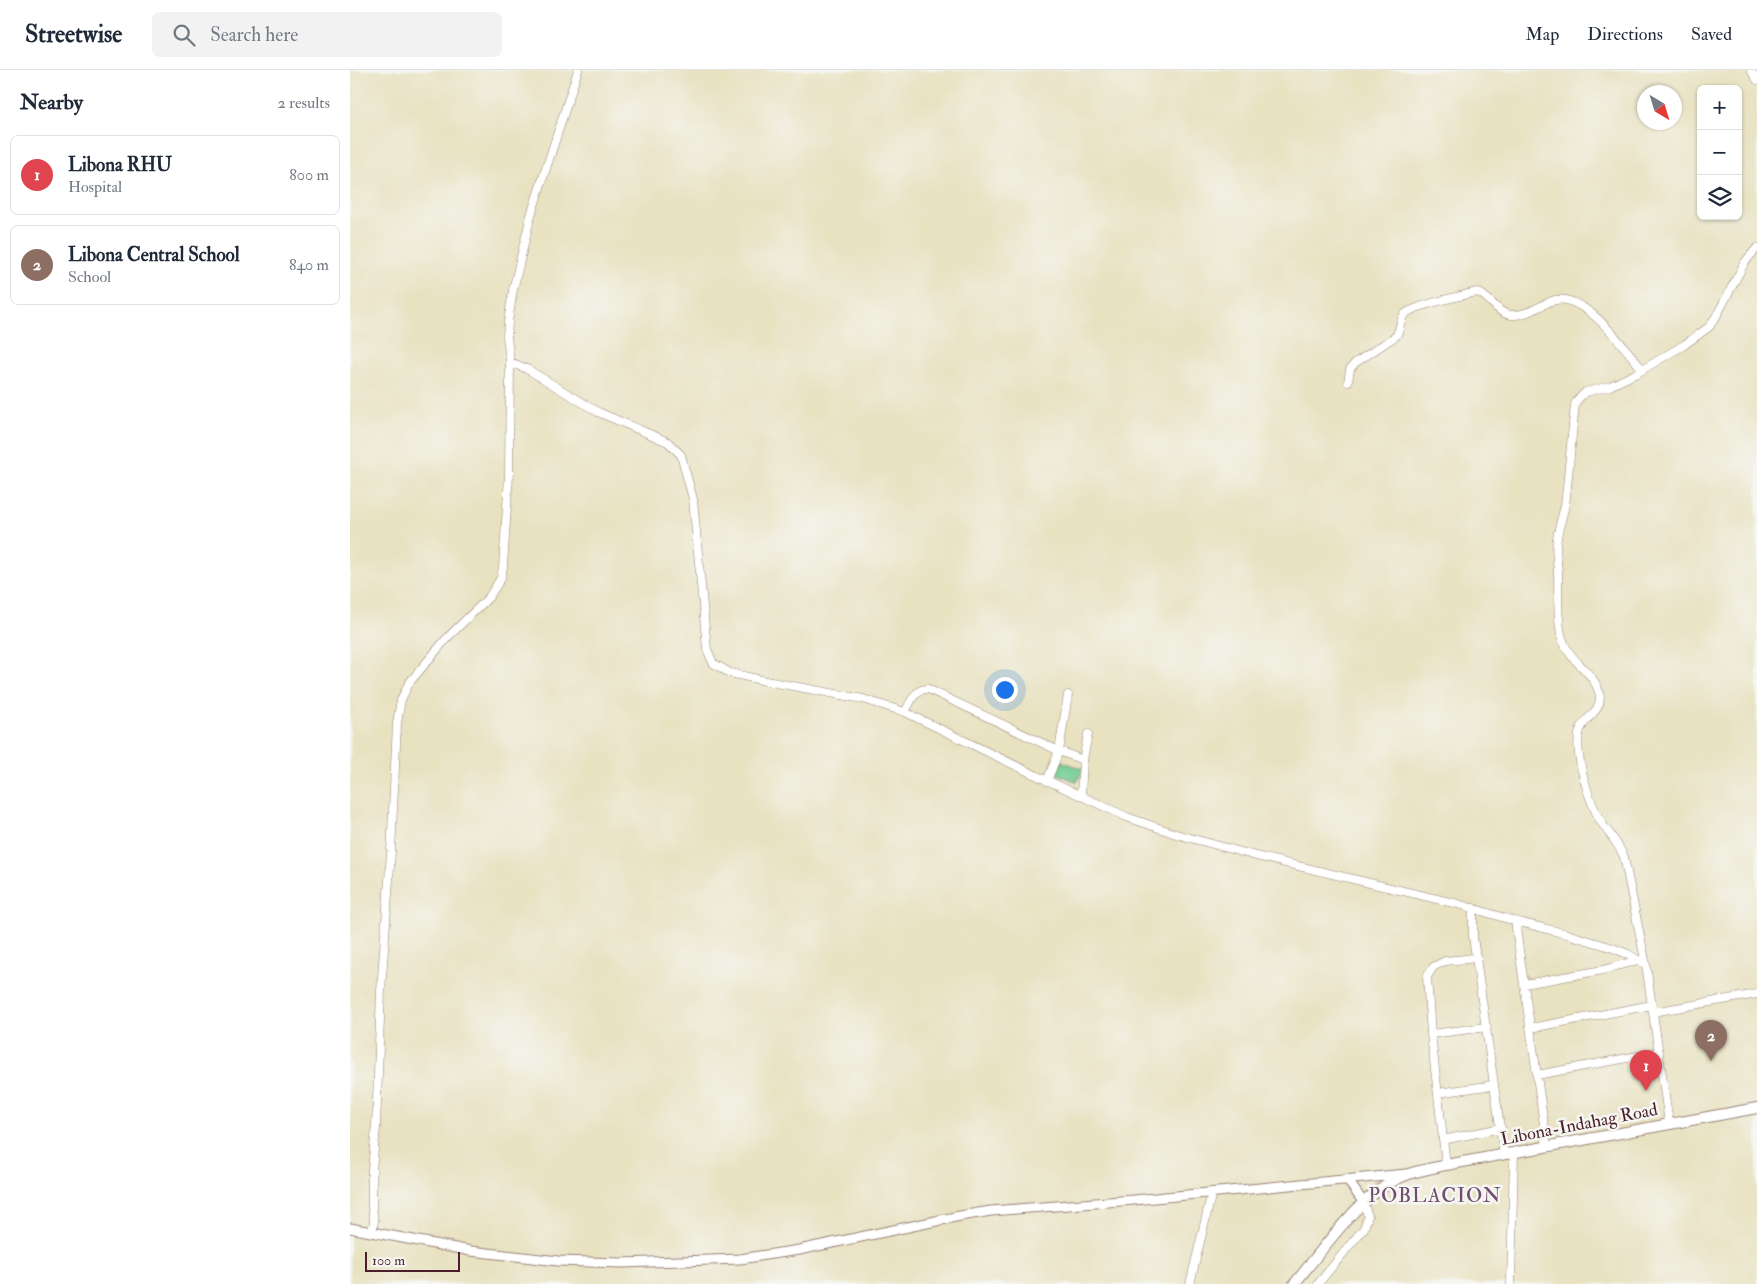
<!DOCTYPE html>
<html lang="en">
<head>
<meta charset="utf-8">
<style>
  body { margin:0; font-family:"IM FELL Double Pica",serif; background:#f2f2f3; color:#1f2937 }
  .controls { position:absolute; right:15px; top:15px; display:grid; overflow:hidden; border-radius:8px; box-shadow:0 1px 4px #0004 }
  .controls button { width:45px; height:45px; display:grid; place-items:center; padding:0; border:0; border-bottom:1px solid #e0e1e3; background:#fff; color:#1f2937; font:25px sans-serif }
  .compass { position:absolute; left:1287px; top:15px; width:45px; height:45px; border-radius:50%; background:#fff; box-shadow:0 1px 4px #0004; rotate:142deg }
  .scale { position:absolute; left:15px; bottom:12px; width:95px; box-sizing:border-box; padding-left:5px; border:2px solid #4a1f2b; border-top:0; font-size:14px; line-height:18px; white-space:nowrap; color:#4a1f2b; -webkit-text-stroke:4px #f6f6f2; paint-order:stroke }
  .you { position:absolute; left:654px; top:619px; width:18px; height:18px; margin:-12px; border:4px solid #fff; border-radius:50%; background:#1a73e8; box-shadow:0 0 0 8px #1a73e833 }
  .badge { display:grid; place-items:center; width:32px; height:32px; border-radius:50%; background:#111827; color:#fff; font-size:16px; font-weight:700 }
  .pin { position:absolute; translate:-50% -41px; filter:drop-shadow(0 1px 2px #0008) }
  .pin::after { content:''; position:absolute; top:26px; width:18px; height:15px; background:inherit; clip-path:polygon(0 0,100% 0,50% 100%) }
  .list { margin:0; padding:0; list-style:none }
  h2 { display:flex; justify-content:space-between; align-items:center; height:65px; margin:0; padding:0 20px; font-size:21px }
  h2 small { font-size:16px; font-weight:400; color:#747a83 }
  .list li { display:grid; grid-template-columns:32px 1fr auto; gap:15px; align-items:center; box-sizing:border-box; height:80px; margin:0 10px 10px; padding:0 10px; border:1px solid #e0e1e3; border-radius:8px }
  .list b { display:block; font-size:19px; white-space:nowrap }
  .list p { margin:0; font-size:16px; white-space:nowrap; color:#747a83 }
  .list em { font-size:16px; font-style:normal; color:#747a83 }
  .icon { flex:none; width:28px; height:28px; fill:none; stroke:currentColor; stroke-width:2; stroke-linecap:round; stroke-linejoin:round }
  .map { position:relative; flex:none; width:1407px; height:1214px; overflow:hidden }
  header { display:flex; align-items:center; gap:30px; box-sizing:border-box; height:70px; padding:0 25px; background:#fff; border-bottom:1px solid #e0e1e3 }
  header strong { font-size:24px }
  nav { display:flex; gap:28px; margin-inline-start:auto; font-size:18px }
  .search { width:350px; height:45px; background:#f2f2f3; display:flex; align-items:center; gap:12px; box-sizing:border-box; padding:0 18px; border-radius:8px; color:#747a83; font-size:19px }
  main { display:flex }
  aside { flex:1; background:#fff }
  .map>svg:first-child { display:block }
</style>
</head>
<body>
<header>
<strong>Streetwise</strong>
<div class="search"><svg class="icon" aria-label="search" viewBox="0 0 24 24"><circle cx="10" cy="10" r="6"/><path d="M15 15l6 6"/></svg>Search here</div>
<nav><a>Map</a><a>Directions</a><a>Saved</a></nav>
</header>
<main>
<aside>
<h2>Nearby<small>2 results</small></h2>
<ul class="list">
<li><span class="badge" style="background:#e0444e">1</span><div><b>Libona RHU</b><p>Hospital</p></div><em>800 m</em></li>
<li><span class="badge" style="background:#8d6e63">2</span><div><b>Libona Central School</b><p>School</p></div><em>840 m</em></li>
</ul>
</aside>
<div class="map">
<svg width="1407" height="1214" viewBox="0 0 1407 1214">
  <rect width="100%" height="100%" fill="#f6f6f2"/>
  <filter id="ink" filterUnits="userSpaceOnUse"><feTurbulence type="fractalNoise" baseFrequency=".02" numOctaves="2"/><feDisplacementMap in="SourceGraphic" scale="10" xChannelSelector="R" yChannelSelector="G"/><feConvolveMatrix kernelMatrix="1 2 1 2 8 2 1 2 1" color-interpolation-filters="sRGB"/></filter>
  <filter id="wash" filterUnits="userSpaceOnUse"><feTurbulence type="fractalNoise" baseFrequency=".0096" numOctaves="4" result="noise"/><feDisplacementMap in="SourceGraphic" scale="20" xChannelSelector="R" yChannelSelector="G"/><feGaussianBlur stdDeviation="1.12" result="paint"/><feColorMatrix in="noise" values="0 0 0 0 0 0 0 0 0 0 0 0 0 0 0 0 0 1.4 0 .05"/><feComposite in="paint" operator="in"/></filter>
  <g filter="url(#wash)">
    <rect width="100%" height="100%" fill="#e8e2c1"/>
    <!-- garden -->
    <path fill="#73cd94" stroke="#5e7660" d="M711 691 733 699 727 712 706 703Z"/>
  </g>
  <g filter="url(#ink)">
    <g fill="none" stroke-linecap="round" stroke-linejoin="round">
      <defs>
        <path id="minor" d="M1401 0 1407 10
          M160 292 177 299 248 342 318 372 331 385 343 429 357 579 363 593 380 603 416 611 513 629 555 642 681 703 777 747 826 764 906 786 1108 834 1165 851 1217 864 1260 877 1278 884 1296 895 1319 1053
          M998 312 1000 299 1005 293 1046 266C1051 259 1049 250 1055 244 1062 236 1114 225 1127 222 1140 226 1147 245 1162 245 1177 246 1191 234 1205 230 1236 223 1275 279 1293 300
          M555 642C561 632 565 618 578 619L709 681 733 690
          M697 711 709 681 718 625
          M731 725 733 690 738 664
          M1123 838V867L1154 1085
          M1165 851 1197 1076
          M1296 895 1274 787C1268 773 1259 764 1251 752 1239 731 1225 688 1229 664 1231 648 1255 642 1249 622 1244 603 1221 592 1214 573 1206 556 1209 521 1208 502 1207 490 1205 479 1207 468 1209 454 1215 441 1216 427L1225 334 1228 329 1236 322 1260 316 1285 304 1334 275 1359 257 1367 245 1395 192 1407 178
          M1175 914 1253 900 1288 890
          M1303 942 1407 924
          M1181 958 1302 935
          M1081 964 1137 957
          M1187 1005 1309 982
          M1088 1023 1144 1015
          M1093 1070 1151 1058
          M1096 1095 1081 964 1077 907 1083 897 1095 891 1127 888
          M22 1163 24 1151 22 1137V1099L26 1058 31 921 41 782 47 653 51 630 59 613 97 568 139 527 151 508 153 497 159 406 160 292 157 267 158 252 163 220 181 145 228 0
          M840 1214 862 1122
          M968 1214 1014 1158 1018 1146 1013 1132
          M1161 1214 1164 1083"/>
        <path id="tertiary" d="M997 1109 1013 1132
          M0 1158 121 1181 208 1191 271 1193 390 1189 449 1180 610 1146 641 1141 784 1130 1056 1104"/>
        <path id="secondary" d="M944 1214C976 1177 1011 1120 1059 1104 1071 1100 1084 1098 1096 1095L1407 1038"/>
      </defs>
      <!-- minor casing -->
      <use href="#minor" stroke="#998076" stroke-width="9"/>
      <!-- tertiary casing -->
      <use href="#tertiary" stroke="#998076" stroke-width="11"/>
      <!-- secondary casing -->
      <use href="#secondary" stroke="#998076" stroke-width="12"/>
      <!-- minor -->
      <use href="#minor" stroke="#fff" stroke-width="8"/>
      <!-- tertiary -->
      <use href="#tertiary" stroke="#fff" stroke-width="9"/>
      <!-- secondary -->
      <use href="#secondary" stroke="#fff" stroke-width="10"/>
    </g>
  </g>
  <g text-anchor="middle" stroke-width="5" stroke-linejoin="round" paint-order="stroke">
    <!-- street labels -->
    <g font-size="18" fill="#4a1f2b" stroke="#f6f6f2">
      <text transform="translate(1229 1054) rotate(-11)" y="6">Libona-Indahag Road</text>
    </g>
    <!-- quarter labels -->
    <g font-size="20" letter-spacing="1" fill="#724e6f" stroke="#f6f6f2">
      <text x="1085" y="1132">POBLACION</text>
    </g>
  </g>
</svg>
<div class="controls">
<button>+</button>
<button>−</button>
<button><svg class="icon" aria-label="layers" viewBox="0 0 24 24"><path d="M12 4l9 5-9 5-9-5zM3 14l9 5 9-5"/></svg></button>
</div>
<svg class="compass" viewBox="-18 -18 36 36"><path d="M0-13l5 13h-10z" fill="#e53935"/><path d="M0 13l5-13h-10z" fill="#747a83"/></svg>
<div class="scale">100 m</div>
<div class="you"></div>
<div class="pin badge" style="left:1296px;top:1021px;background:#e0444e">1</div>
<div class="pin badge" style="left:1361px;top:991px;background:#8d6e63">2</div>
</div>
</main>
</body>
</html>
